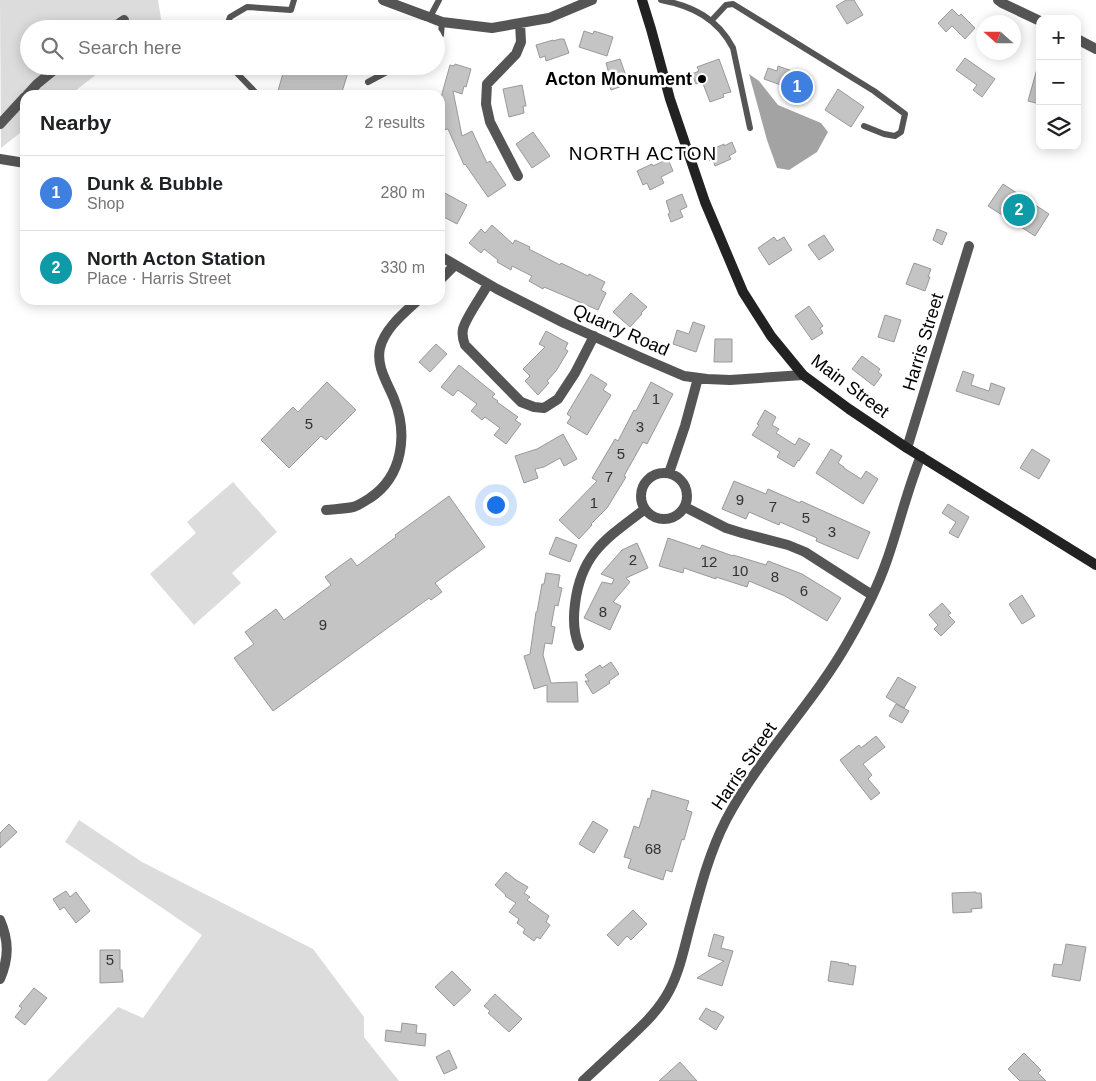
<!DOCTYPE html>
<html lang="en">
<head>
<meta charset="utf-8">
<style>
  body { margin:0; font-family:Helvetica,sans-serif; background:#f2f2f2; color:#202124 }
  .controls { position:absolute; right:15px; top:15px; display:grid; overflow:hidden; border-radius:10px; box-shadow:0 2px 12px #0003 }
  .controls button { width:45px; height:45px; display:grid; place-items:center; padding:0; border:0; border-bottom:1px solid #e0e0e0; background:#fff; color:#202124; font:25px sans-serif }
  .compass { position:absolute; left:976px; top:15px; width:45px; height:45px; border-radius:50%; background:#fff; box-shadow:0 2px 12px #0003; rotate:291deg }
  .you { position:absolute; left:495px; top:504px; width:18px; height:18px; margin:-12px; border:4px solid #fff; border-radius:50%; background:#1a73e8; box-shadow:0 0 0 8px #1a73e833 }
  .badge { display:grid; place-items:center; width:32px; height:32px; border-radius:50%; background:#db2777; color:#fff; font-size:16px; font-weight:700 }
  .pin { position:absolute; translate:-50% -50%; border:2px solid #fff; box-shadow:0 1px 5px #0006 }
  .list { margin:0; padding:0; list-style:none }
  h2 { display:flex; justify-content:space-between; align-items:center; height:65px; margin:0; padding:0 20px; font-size:21px }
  h2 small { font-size:16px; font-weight:400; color:#757577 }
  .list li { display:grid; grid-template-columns:32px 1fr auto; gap:15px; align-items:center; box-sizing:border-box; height:75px; padding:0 20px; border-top:1px solid #e0e0e0 }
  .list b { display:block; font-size:19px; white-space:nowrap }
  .list p { margin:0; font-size:16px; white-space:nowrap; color:#757577 }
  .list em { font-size:16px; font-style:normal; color:#757577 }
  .icon { flex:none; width:28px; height:28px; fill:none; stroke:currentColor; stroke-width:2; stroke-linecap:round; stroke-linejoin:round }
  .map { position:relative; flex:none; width:1096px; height:1081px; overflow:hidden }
  .search { position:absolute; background:#fff; box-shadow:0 2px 12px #0003; left:20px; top:20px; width:425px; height:55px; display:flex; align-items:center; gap:12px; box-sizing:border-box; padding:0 18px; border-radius:28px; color:#757577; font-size:19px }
  .panel { position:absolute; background:#fff; box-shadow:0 2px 12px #0003; left:20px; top:90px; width:425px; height:215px; border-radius:15px }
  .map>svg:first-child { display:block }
</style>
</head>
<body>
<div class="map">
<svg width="1096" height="1081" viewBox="0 0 1096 1081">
  <rect width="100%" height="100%" fill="#fff"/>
  <!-- green -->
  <path fill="#dcdcdc" d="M0 0H158L162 25 157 29H29V66H107L70 95H25V129L1 148Z
    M233 482 277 532 232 573 241 583 194 625 150 574 196 533 187 522Z
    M79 820 142 862 313 949 364 1017V1037L399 1081H47L118 1007 143 1018 202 935 65 842Z"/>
  <!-- water -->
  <path fill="#a3a3a3" d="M749 74 759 81 778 105 821 123 828 132 817 152 789 170 777 168 767 140Z"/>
  <!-- building -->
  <path fill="#c4c4c4" stroke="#999" d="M846 0H854L863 15 847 24 836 6Z
    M952 9 959 16 961 14 975 28 965 39 952 26 946 32 938 23Z
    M584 31 593 34 594 31 613 37 607 56 579 47Z
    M560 39H564L569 53 546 61 545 56 540 58 536 45 553 40V41Z
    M965 58 995 79 982 97 973 90 977 85 956 70Z
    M620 59 626 76 623 77 625 85 611 90 604 71 608 70 606 63Z
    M719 59 731 92 723 94 724 97 710 102 702 81 696 84 692 74 699 71 697 67Z
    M455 64 471 69 466 87 464 86 462 94 453 91 462 136 472 131 487 163 490 161 506 185 488 197 465 164 464 165 448 129 443 130V129H440V101L450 65 454 66Z
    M285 66H350L341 95H281L282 92 278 91Z
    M778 66 812 78 806 94 764 79 768 68 777 71Z
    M1037 69 1040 70V104L1028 101Z
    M522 85 526 106H523L524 113 509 117 503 89Z
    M838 89 864 107 851 127 825 110Z
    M533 132 550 156 532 168 516 144Z
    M732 142 736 152 729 156 731 159 715 166 713 160 710 161 706 152 724 144V146Z
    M668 159 673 171 661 177 664 183 650 190 647 183 643 185 637 171 652 164 653 166Z
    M1003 184 1049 214 1035 236 988 206Z
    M443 192 467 205 457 224 440 215V199Z
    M682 194 687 207 680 210 683 217 671 222 668 214 670 213 666 201Z
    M492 225 513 244 515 240 530 247 529 249 560 265 561 263 588 276 589 274 605 282 601 290 606 293 598 310 544 287 543 289 529 281 532 276 512 266 511 270 497 262 498 260 484 249 481 253 469 243 481 229 485 233Z
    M937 229 947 233 942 245 933 240Z
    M824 235 834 250 819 260 808 245Z
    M774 237 777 241 784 237 792 250 769 265 758 248Z
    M914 263 931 269 928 277H930L925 291 906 284Z
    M631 293 647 307 641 313 642 314 630 327 613 312Z
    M809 306 823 326 820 328 823 333 812 340 795 316Z
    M885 315 901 320 894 342 878 337Z
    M693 322 705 326 696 352 673 344 677 330 689 334Z
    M546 331 568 343 565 349 568 351 556 371 547 381 549 383 538 395 525 381 530 376 523 369 545 347 539 344Z
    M715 339H732V362H714Z
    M436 344 447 354 430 372 419 362Z
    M862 356 880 369 878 372 882 375 874 386 852 369Z
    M459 365 495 394 492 397 498 401 497 402 518 417 515 420 521 424 506 444 494 435 500 428 485 417 482 420 471 411 477 404 458 390 453 396 441 387Z
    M963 371 974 375 971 385 989 391 991 383 1005 388 999 405 956 391Z
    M591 374 607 384 603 390 611 395 587 435 567 423 571 417 567 414Z
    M327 382 356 410 326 440 321 436 289 468 261 440 293 407 298 412Z
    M651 382 673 394 647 444 643 442 624 476 626 477 607 508 591 524 592 525 579 539 559 520 597 481 592 478 615 439 618 441 634 410 636 411Z
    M765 410 776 417 772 425 779 429 776 433 795 445 799 438 810 444 799 461 798 460 794 467 777 457 780 452 752 435 759 425 757 424Z
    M563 434 577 459 564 466 560 458 544 467 535 469 538 478 524 483 515 456 537 449Z
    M831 449 842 456 838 463 844 467V468L861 479 866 471 878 479 863 504 816 473Z
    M1032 449 1050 460 1039 479 1020 468Z
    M734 481 766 494 768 489 800 503 801 501 870 532 858 559 816 541 817 538 780 522 779 525 749 512 746 519 722 509Z
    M449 496 485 547 435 583 442 592 431 600 429 598 273 711 234 658 254 644 245 632 276 609 284 620 331 585 325 577 351 558 357 566 396 537 395 535Z
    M948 504 969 517 958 538 949 533 956 522 942 513Z
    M556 537 577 545 570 562 549 554Z
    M668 538 700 549 702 545 733 556V555L766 565 768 561 802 574 841 598 827 621 785 596 749 581 747 587 716 577V579L684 568 683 573 659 566Z
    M637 543 648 568 626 578 630 582 613 602 621 606 610 630 584 618 602 582 612 584 614 579 601 574 622 550Z
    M546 573 560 575 558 587 562 588 558 606 555 605 551 626 555 627 552 644 545 643 543 655 551 683 577 682 578 702H547V685L534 689 524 656 530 654 536 612H537L542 584H544Z
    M1022 595 1035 616 1022 624 1009 604Z
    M942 603 951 613 948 615 955 622 941 636 934 629 938 625 929 615Z
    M611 662 619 674 609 681 610 683 593 694 585 681H589L585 675 600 665 602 668Z
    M898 677 916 687 904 708 886 697Z
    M896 704 909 711 902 723 889 716Z
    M876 736 885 747 863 764 872 775 868 779 880 793 871 800 840 760 859 745 861 748Z
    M652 790 689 801 686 810 692 812 684 840 682 839 672 872 666 870 663 880 628 868 631 859 624 857 634 826 639 828 648 798 650 799Z
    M593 821 608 830 594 853 579 844Z
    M9 824 17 832 0 848V833Z
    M506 872 516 880 528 887 524 893 530 897 527 900 549 916 546 922 550 925 540 939 537 937 534 941 523 933 525 929 517 923 519 919 509 912 516 903 505 896 506 895 495 885Z
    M66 891 70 897 76 892 90 911 76 923 64 907 60 910 53 899Z
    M976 892V893H981L982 908 971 909 972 912 953 913 952 893Z
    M633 910 647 924 631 940 627 936 618 946 607 935Z
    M714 934 724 937 721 948 733 951 722 986 697 978 724 961 708 956Z
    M1066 944 1086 947 1080 981 1052 976 1054 964 1062 965Z
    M100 950H120V970H122L123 982 100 983Z
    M831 961 849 964 848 965 856 966 853 985 828 981Z
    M452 971 471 990 454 1006 435 987Z
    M34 988 47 998 25 1025 15 1017 22 1008 19 1006Z
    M495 994 522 1019 509 1032 488 1013 490 1011 484 1006Z
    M706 1008 713 1012 714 1011 724 1017 716 1030 699 1019Z
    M402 1023 417 1025 416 1033 426 1034 425 1046 385 1041 386 1030 401 1032Z
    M449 1050 457 1068 444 1074 436 1057Z
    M1024 1053 1041 1070 1038 1073 1046 1081H1020L1008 1069Z
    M680 1062 697 1081H659Z"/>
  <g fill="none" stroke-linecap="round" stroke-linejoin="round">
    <!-- lane -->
    <path stroke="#555" stroke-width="6" d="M661 0C693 6 718 19 733 48L750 128
      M430 17 439 0
      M712 20 726 5 733 4 874 91 905 114 901 132 895 136 884 134 864 126
      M226 29 230 17 247 7 291 10 294 0
      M436 39 441 35 442 22
      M230 66 258 95
      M368 82 398 66"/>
    <!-- street -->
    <path stroke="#555" stroke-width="10" d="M383 0 442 22 492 28 549 18 592 0
      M998 0 1002 3 1040 21
      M111 29 124 20
      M1077 39 1096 49
      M27 95 37 84 59 66
      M0 124 25 97
      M0 159 25 163
      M518 176 490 122 486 104 487 84 516 54 521 42 520 23
      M440 256 497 289 564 323 642 358 684 376 707 379 730 380 803 375
      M440 280 455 265
      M488 284C482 296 466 317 463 329 462 334 463 340 465 345L521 402 534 407 544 408 558 399 575 373 594 336
      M907 448 969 246
      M641 496a23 23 0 1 1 46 0a23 23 0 1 1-46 0Z
      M669 473 685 426 698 378
      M685 507 726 528 742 533 788 545 805 552 872 595
      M326 510C334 509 344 509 353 507 358 506 365 501 370 498 403 476 408 434 394 399 387 382 376 366 380 348 385 328 404 313 418 300
      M579 646C573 632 573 619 575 604 581 553 607 538 645 509
      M0 920C9 941 9 958 0 979
      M583 1081C598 1067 612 1054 627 1040 641 1027 655 1014 665 998 678 978 683 953 689 930 699 893 708 855 726 820 759 757 813 704 848 642 863 616 877 589 887 560 899 526 907 490 921 456"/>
    <!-- secondary -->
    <path stroke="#222" stroke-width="10" d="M642 0 651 29 670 99 705 202 743 292 771 336 803 375 849 409 907 448 1096 565"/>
  </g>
  <!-- markers -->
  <circle fill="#000" stroke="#fff" stroke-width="2" cx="702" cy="79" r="5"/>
  <g text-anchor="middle" stroke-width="5" stroke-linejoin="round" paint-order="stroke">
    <!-- number labels -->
    <g font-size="15" fill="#313131">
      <text x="656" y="404">1</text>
      <text x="309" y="429">5</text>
      <text x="640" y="432">3</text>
      <text x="621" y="459">5</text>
      <text x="609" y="482">7</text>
      <text x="740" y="505">9</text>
      <text x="594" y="508">1</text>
      <text x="773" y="512">7</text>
      <text x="806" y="523">5</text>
      <text x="832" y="537">3</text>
      <text x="633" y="565">2</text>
      <text x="709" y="567">12</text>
      <text x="740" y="576">10</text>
      <text x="775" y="582">8</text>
      <text x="804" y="596">6</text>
      <text x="603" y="617">8</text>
      <text x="323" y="630">9</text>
      <text x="653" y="854">68</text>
      <text x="110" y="965">5</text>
    </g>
    <!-- poi labels -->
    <g font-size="18" font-weight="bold" fill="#000" stroke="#fff" text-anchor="end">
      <text x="692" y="85">Acton Monument</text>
    </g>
    <!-- street labels -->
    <g font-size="18" fill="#000" stroke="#fff">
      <text transform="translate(621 330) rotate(24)" y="6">Quarry Road</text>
      <text transform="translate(923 342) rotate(-73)" y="6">Harris Street</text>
      <text transform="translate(850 386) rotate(37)" y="6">Main Street</text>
      <text transform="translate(744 766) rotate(-56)" y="6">Harris Street</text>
    </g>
    <!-- neighbourhood labels -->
    <g font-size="19" letter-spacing="1" fill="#000" stroke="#fff">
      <text x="643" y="160">NORTH ACTON</text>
    </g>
  </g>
</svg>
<div class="controls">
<button>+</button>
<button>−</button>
<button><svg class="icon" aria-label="layers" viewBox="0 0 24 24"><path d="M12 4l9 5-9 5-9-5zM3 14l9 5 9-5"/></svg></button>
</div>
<svg class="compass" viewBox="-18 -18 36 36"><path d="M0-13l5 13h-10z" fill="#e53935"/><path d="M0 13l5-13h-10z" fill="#757577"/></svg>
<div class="you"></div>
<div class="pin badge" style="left:797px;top:87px;background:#3f7fe0">1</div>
<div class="pin badge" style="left:1019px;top:210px;background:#0f9aa8">2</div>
<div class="search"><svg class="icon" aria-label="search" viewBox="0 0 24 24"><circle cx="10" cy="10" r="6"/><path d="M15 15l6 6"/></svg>Search here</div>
<section class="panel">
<h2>Nearby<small>2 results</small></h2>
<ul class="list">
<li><span class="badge" style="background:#3f7fe0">1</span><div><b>Dunk &amp; Bubble</b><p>Shop</p></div><em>280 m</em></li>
<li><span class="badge" style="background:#0f9aa8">2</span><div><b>North Acton Station</b><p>Place · Harris Street</p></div><em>330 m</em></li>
</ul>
</section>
</div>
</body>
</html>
